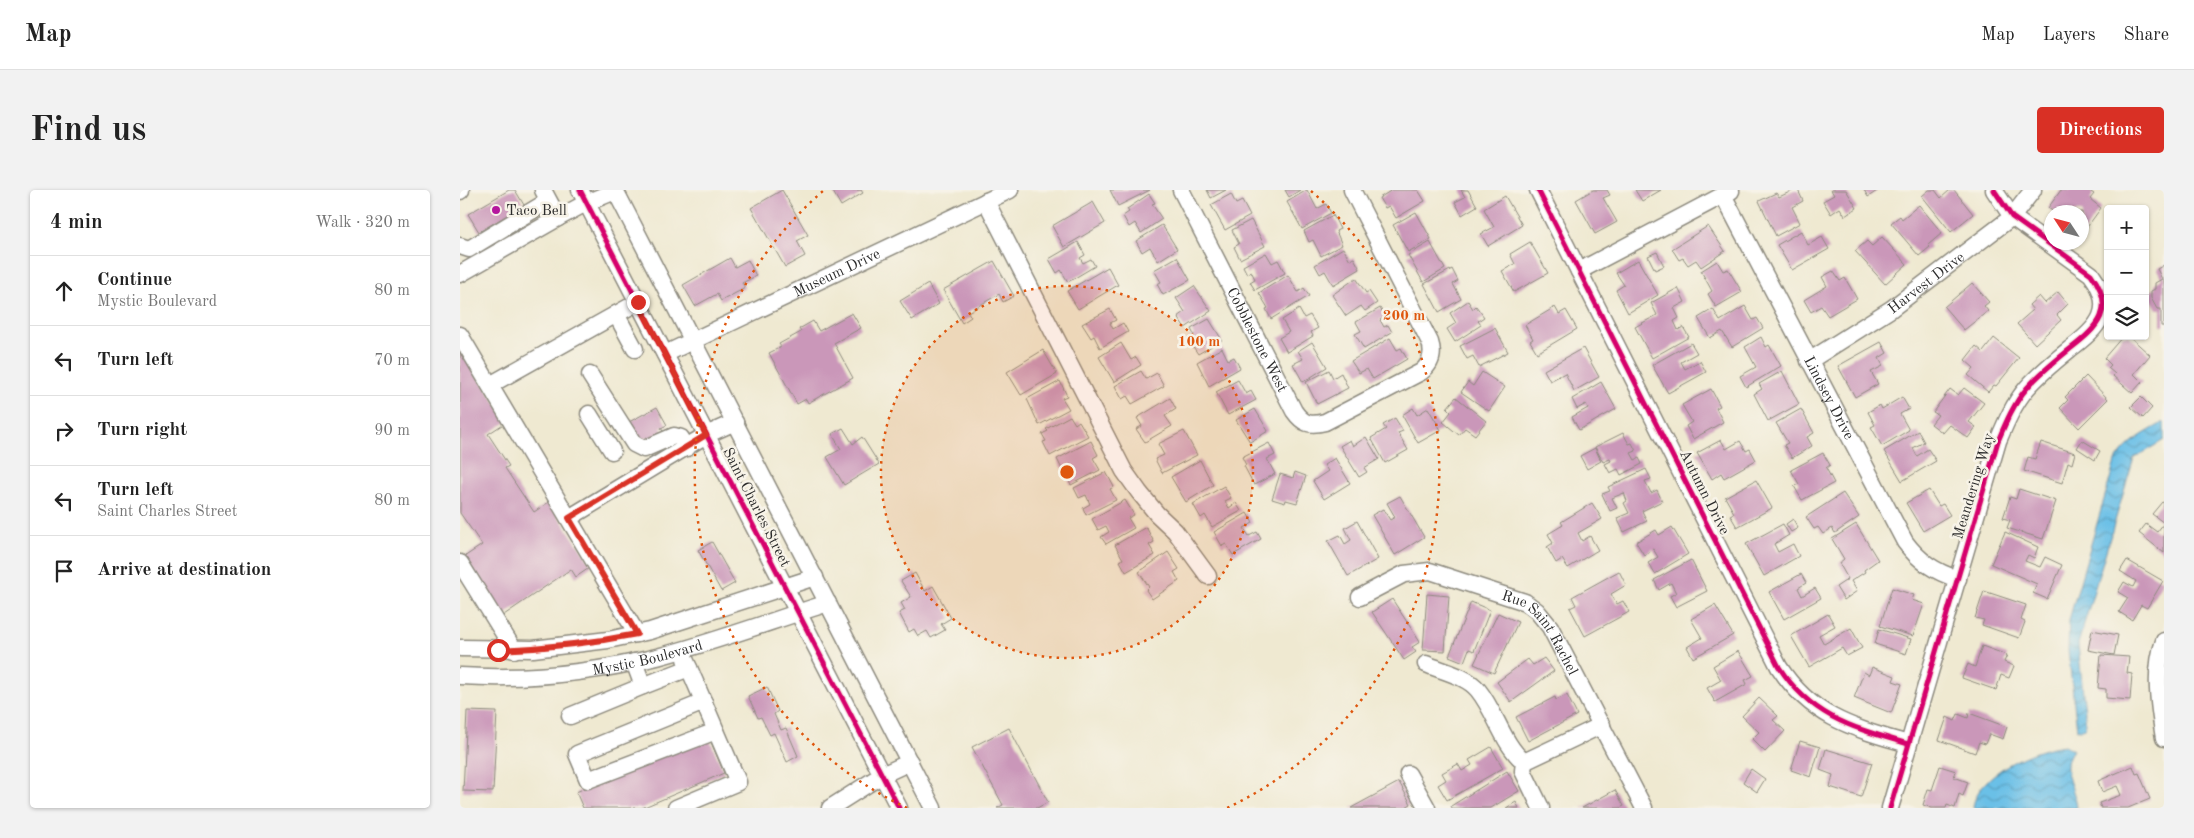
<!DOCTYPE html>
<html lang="en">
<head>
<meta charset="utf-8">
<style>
  body { margin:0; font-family:"Old Standard TT",serif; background:#f2f2f2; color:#222 }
  .controls { position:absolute; right:15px; top:15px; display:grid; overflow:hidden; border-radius:5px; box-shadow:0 1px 4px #0004 }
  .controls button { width:45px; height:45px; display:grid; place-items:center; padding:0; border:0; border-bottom:1px solid #e0e0e0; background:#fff; color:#222; font:25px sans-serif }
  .compass { position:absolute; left:1584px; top:15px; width:45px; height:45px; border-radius:50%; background:#fff; box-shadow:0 1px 4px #0004; rotate:306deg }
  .stop { position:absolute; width:15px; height:15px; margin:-11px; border:4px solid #d93025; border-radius:50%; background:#fff }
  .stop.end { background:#d93025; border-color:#fff; box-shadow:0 1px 5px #0008 }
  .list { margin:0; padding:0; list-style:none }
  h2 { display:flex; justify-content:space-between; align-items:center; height:65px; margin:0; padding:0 20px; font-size:21px }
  h2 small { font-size:16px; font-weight:400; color:#767676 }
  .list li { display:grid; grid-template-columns:32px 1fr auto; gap:15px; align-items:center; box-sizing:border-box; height:70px; padding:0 20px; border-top:1px solid #e0e0e0 }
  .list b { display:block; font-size:19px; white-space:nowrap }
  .list p { margin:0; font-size:16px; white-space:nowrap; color:#767676 }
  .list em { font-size:16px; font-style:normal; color:#767676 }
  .icon { flex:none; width:28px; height:28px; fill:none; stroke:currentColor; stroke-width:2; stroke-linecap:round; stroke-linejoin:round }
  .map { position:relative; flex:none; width:1704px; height:618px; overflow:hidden; border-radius:5px }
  header { display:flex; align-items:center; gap:30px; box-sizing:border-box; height:70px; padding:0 25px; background:#fff; border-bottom:1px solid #e0e0e0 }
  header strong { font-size:24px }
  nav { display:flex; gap:28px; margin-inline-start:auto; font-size:18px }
  .intro { display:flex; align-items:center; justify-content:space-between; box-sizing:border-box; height:120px; padding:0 30px }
  h1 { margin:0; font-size:35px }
  .button { padding:12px 22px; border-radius:5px; background:#d93025; color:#fff; font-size:18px; font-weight:700 }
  main { display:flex; gap:30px; padding:0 30px }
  aside { flex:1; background:#fff; border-radius:5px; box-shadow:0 1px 4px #0004 }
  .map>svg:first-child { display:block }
</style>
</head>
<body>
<header>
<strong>Map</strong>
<nav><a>Map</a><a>Layers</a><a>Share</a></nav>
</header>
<div class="intro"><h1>Find us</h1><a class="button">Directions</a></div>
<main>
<aside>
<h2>4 min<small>Walk · 320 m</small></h2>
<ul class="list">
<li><svg class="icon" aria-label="ahead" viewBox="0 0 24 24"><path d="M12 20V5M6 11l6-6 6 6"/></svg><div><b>Continue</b><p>Mystic Boulevard</p></div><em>80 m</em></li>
<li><svg class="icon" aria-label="left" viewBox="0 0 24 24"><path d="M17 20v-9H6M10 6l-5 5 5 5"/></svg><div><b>Turn left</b></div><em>70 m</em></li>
<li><svg class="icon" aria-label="right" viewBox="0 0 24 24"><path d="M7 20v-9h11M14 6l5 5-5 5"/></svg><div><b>Turn right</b></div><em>90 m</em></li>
<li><svg class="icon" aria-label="left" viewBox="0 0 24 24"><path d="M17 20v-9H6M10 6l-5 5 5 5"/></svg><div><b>Turn left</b><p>Saint Charles Street</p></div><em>80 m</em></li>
<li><svg class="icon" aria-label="arrive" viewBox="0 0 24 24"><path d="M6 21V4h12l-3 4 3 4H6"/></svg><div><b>Arrive at destination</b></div></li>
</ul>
</aside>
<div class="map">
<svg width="1704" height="618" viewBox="0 0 1704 618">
  <defs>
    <pattern id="water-waves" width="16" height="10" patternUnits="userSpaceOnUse" patternTransform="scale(1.25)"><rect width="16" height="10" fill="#6bc0e7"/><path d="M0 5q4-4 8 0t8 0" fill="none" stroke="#589cbb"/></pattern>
  </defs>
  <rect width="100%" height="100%" fill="#f7f3e8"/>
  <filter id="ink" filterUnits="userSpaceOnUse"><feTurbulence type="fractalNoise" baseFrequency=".02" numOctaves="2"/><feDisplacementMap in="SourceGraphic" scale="10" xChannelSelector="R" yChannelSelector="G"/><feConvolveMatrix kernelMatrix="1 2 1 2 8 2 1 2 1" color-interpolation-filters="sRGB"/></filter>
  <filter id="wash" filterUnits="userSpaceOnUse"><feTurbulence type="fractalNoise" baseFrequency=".0096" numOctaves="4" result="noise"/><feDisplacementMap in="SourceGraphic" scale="20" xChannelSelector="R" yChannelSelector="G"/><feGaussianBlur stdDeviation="1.12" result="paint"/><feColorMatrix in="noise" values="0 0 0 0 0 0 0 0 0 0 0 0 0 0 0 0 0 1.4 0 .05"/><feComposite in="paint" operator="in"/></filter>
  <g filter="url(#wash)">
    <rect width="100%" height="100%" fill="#efe9d1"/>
    <!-- water -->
    <path fill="url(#water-waves)" stroke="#4b7689" d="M1704 232V250L1674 268 1618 454 1625 523V538L1617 540 1608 460 1609 430 1654 275C1664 253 1684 244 1704 232Z
      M1605 555 1613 560C1598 579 1615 597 1617 618H1513C1516 583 1575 558 1605 555Z"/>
    <g id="blocks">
      <!-- building -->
      <path fill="#ca97b9" d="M49 0H55L64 15 19 42 8 24Z
        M322 0 348 45 337 51 345 66 325 77 291 18Z
        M372 0H401L403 3 381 16Z
        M650 0H690L658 16Z
        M747 0H766L751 8Z
        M825 0H840L829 7Z
        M847 0 857 19 866 14 871 23 842 39 827 12Z
        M932 0H958L965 11 936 28 929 16 925 18 919 8Z
        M1001 0H1008L1017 16 1002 25 995 12 1005 7Z
        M1133 0H1147L1150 5 1143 8 1157 32 1135 44 1116 10Z
        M1175 0H1201L1182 11Z
        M1334 0H1338L1343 11 1332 17 1340 33 1316 46 1299 11 1316 3 1319 7Z
        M1371 0H1386L1397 18 1385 26 1380 18 1371 24 1363 11 1374 5Z
        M1404 0H1417V1L1408 7Z
        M1469 0H1475L1481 8 1490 0H1494L1513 24 1491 42 1462 6Z
        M1601 0H1628L1634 4 1630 9 1641 18 1622 44V22H1594L1588 18Z
        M689 4 695 13 692 14 702 29 681 43 675 33 669 37 663 26 669 22 667 19Z
        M771 4 776 14 782 11 790 26 765 40 751 15Z
        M1045 6 1062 35 1028 56 1021 44 1034 37 1024 19Z
        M633 12 645 33 604 57 592 36Z
        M1459 15 1482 43 1468 55 1470 57 1459 66 1431 33 1440 26 1442 29Z
        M956 22 971 49 948 62 933 35Z
        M873 25 880 39 876 41 882 55 861 66 853 50 849 52 844 41Z
        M791 30 805 56 780 69 774 57 779 54 772 40Z
        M702 35 717 59 698 71 690 57 682 62 676 51Z
        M1248 36 1265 61 1241 77 1236 70 1228 75 1223 68 1219 70 1212 59Z
        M1341 41 1348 55 1362 47 1369 59 1332 80 1317 55Z
        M1422 47 1447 74 1425 94 1395 61 1407 51 1412 56Z
        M618 52 625 65 620 68 623 73 631 69 635 76 608 92 601 80 597 83 589 69Z
        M970 52 985 79 963 92 948 65Z
        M1070 52 1088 83 1054 102 1042 81 1055 74 1050 64Z
        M883 58 890 70 894 68 900 79 873 95 865 81 860 84 855 75Z
        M1197 62 1204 76 1195 80 1188 66Z
        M806 63 812 73 818 70 825 83 795 100 790 92 795 89 791 81 787 84 783 76Z
        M717 67 730 90 703 105 697 94 701 92 694 80Z
        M270 68 275 77 288 70 296 86 282 93 285 98 261 111 257 104 235 116 223 95Z
        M1178 70 1198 105 1168 123 1156 100 1164 95 1156 83Z
        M534 71 554 106 543 112 539 104 508 122 511 127 502 133 483 100Z
        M1257 71 1263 81 1268 79 1282 102 1256 117 1248 104 1252 101 1241 81Z
        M1704 75V136H1701V119H1697L1691 108V101L1695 99V93L1702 89 1697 79Z
        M648 77 658 95 618 119 607 101Z
        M992 79 998 91 993 94 1001 109 979 122 964 94Z
        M1373 81 1380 91 1385 88 1397 109 1368 126 1361 116 1351 122 1344 110 1367 96 1362 87Z
        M828 85 838 102 844 98 849 106 811 129 806 119 808 118 799 103Z
        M896 88 906 103 909 101 917 113 905 121 901 116 886 126 872 105Z
        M1512 93 1529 112 1524 116 1528 121 1504 140 1484 117Z
        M468 94 479 114 452 130 440 111Z
        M734 96 751 121 725 138 718 127 725 122 716 108Z
        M1218 98 1225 112 1214 118 1219 128 1214 131 1218 140 1223 137 1229 147 1192 168 1175 137 1197 125 1191 113Z
        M1598 102 1608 114 1597 125 1601 130 1575 154 1557 134 1573 120 1569 115 1579 106 1585 113Z
        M1008 111 1013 119 1016 116 1024 127 1018 131 1021 135 995 152 987 139 996 133 990 123Z
        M1285 116 1293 130 1297 128 1303 138 1272 157 1262 141 1250 148 1238 128 1253 119 1260 131Z
        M1095 117 1099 124 1106 120 1117 139 1077 163 1070 151 1073 149 1065 135Z
        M920 118 925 127 920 130 924 137 928 135 932 142 904 159 895 144 901 141 896 132Z
        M650 119 656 130 650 133 653 139 663 133 668 142 640 158 634 146 631 148 622 134Z
        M839 119 844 128 850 125 858 138 851 142 853 146 827 162 819 148 829 142 822 130Z
        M392 123 401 138 374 153 393 188 348 213 346 209 337 214 309 163 321 157 319 154 341 142 339 139 353 131 359 141Z
        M749 129 762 150 738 164 728 149 734 145 731 139Z
        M1035 138 1048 162 1019 177 1013 166 1007 169 1000 156Z
        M1663 146H1669L1690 165 1674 184 1682 192 1672 203 1653 186 1655 184 1648 178 1651 175 1644 168Z
        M1301 147 1306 157 1309 155 1321 176 1286 197 1280 186 1296 177 1285 157Z
        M930 148 937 160 941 158 947 169 913 189 907 179 899 183 891 171Z
        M1534 148 1559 168 1536 196 1534 195 1528 202 1508 185 1514 178 1505 170 1516 156 1523 162Z
        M852 152 867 177 843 192 833 174 843 169 838 161Z
        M1421 152 1427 163 1419 168 1423 176 1411 182 1418 194 1395 207 1378 176Z
        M661 153 671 170 676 167 681 175 654 192 639 167Z
        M1231 153 1237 163 1221 172 1225 179 1240 171 1246 182 1208 203 1192 175Z
        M762 158 768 170 774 167 780 178 749 196 737 172Z
        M1123 158 1139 187 1114 201 1105 183 1090 191 1084 180Z
        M0 160 48 231 28 244 49 276 45 278 74 322 89 312 132 376 116 387 111 379 41 427 1 369 22 355 0 323Z
        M583 160 597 184 561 205 547 182Z
        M869 180 873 188 881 183 888 198 857 214 846 192Z
        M681 181 686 189 697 183 704 196 672 214 667 206 662 209 655 196Z
        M1322 181 1339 214 1308 231 1294 204 1302 199 1299 194Z
        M1022 182 1045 197 1029 221 1001 202 1008 192 1013 196Z
        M1626 186 1648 209 1619 238 1600 218 1608 210 1605 207Z
        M778 190 786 204 791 201 796 210 768 225 756 202Z
        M600 191 607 206 602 208 609 219 579 235 567 209Z
        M1141 192 1156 219 1119 240 1112 227 1128 218 1126 214 1117 219 1112 209Z
        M1504 198 1524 213 1509 232 1516 237 1508 248 1490 235 1483 243 1471 234 1478 225 1473 222 1490 199 1498 205Z
        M1251 199 1260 216 1256 218 1263 232 1233 249 1226 236 1232 232 1222 215Z
        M996 207 1026 231 1015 245 1005 238 999 245 983 232 991 222 987 218Z
        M1442 207 1449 219 1440 224 1449 240 1422 256 1411 237 1415 235 1408 222 1420 215 1422 219Z
        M1681 207 1692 218 1683 228 1671 217Z
        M710 208 716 219 705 226 712 236 685 252 676 239 682 236 677 228Z
        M197 217 207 235 201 238 206 246 190 254 187 247 179 251 169 232Z
        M953 218 957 225 968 218 981 240 958 253 942 225Z
        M795 219 808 241 790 252 776 230Z
        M1341 219 1354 243 1347 247 1352 256 1332 268 1324 255 1328 253 1316 233Z
        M610 226 615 234 619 231 628 246 590 266 583 252 586 251 582 244 588 241 586 239Z
        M935 228 943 241 938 243 948 260 925 273 911 248 926 239 923 235Z
        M383 238 393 254 402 247 419 274 384 295 367 267 381 259 372 244Z
        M724 241 737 265 702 283 695 269 704 265 698 254Z
        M1458 241 1464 252 1453 258 1457 266 1468 259 1476 271 1442 291 1424 261Z
        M1163 243 1169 254 1172 253 1176 261 1171 263 1175 270 1179 268 1182 274 1161 285 1158 279 1150 283 1145 274 1151 271 1150 269 1143 272 1135 257Z
        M906 247 919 269 904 278 907 282 899 287 880 256 890 250 893 256Z
        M1261 250 1266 259 1280 251 1286 261 1290 259 1296 270 1264 288 1261 283 1252 289 1237 263Z
        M1622 250 1640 261 1635 270 1617 258Z
        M631 251 638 265 633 268 640 280 611 295 606 287 614 282 610 274 602 279 597 269Z
        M1581 252 1615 263 1612 274 1608 272 1602 293 1564 281 1568 267 1575 269Z
        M809 253 815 265 807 269 815 284 794 295 784 276 786 275 782 267Z
        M1135 258 1141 271 1127 279 1120 266Z
        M1363 263 1370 275 1366 278 1374 293 1342 310 1334 296 1339 294 1331 280Z
        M875 268 890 293 864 309 853 291 868 281 864 275Z
        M740 270 753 295 726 312 711 287Z
        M1186 279 1191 289 1185 291 1191 303 1197 300 1202 311 1182 321 1187 331 1164 342 1157 328 1169 323 1164 313 1167 311 1164 303 1152 308 1157 318 1150 321 1142 304 1150 301 1148 297Z
        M646 282 654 297 650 299 656 310 626 325 623 318 630 314 626 305 619 308 614 298Z
        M835 282 846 286 837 313 826 310 825 313 812 309 820 284 833 288Z
        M1296 290 1312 318 1277 337 1270 325 1274 323 1265 307Z
        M764 296 771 308 765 311 769 318 776 313 781 321 752 337 745 325 741 328 733 314Z
        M1559 299 1596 311 1583 349 1547 338 1550 330 1543 328 1550 307 1556 309Z
        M1469 300 1479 316 1483 314 1490 325 1463 341 1446 313Z
        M1383 303 1399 327 1375 343 1372 338 1363 344 1358 337 1354 339 1346 327Z
        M940 306 964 347 935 365 912 325 923 319 930 330 935 327 927 313Z
        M665 310 674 325 668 328 674 338 646 354 641 347 649 342 646 336 638 340 632 329Z
        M1702 312 1704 313V363L1679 343 1686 334 1697 342 1704 333 1692 324Z
        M1132 313 1142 329 1118 343 1122 351 1130 346 1138 360 1108 378 1102 369 1096 373 1087 357 1093 353 1088 344 1103 335 1101 332Z
        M787 323 793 333 784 338 789 346 797 342 801 349 773 365 766 354 762 356 754 342Z
        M1333 329 1338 338 1331 342 1326 334Z
        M897 331 918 369 888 386 868 351 880 345 885 354 891 350 885 338Z
        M1323 334 1329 345 1314 354 1318 362 1333 354 1339 366 1304 386 1286 354Z
        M1396 334 1418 370 1404 380 1405 382 1391 391 1397 401 1384 410 1376 397 1388 389 1379 373 1384 369 1372 349Z
        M686 337 694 352 689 355 695 365 666 382 660 371 663 369 655 355Z
        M1212 337 1228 364 1195 384 1188 373 1198 367 1193 359 1184 365 1176 352 1196 340 1199 345Z
        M1545 342 1578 357 1574 368 1568 365 1565 371 1580 377 1585 367 1602 375 1587 409 1573 403 1577 394 1531 374Z
        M252 352 275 393 261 401 238 360Z
        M708 362 719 379 714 382 719 391 692 409 686 400 689 397 679 382Z
        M1231 370 1247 401 1216 417 1210 406 1216 403 1211 393 1199 400 1194 390Z
        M1667 370 1703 391 1687 418 1681 415 1672 430 1659 422 1668 408 1658 402 1664 392 1673 397 1676 391 1660 381Z
        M1159 381 1166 395 1151 404 1157 414 1163 411 1169 422 1125 446 1110 418 1116 415 1112 407Z
        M455 383 465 401 473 396 491 428 481 434 485 440 471 448 467 441 458 446 454 439 449 442 439 423 445 420 441 413 451 407 441 391Z
        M1341 384 1346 393 1338 398 1342 406 1355 398 1361 408 1324 429 1309 402Z
        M1432 398 1454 405 1452 410 1464 414 1453 446 1420 436Z
        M1524 401 1566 415 1561 430 1565 432 1559 448 1522 435 1524 430 1515 428Z
        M967 404 989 406 985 461 963 460Z
        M932 409 960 452 952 457 956 462 944 470 912 422Z
        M1011 412 1030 420 1014 461 1009 459 1004 472 989 466Z
        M1255 415 1273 445 1233 468 1227 457 1242 448 1231 429Z
        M1038 423 1058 432 1034 483 1014 474Z
        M1368 424 1375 436 1359 445 1364 454 1391 438 1402 458 1387 466 1382 458 1349 477 1331 446Z
        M1419 439 1451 449 1446 464 1415 454Z
        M1632 440 1658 445 1654 465 1628 460Z
        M1522 456 1547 465 1544 472 1554 476 1549 488 1541 485 1536 500 1502 488 1508 474 1515 477Z
        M1278 461 1293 486 1285 490 1287 494 1255 512 1247 498 1261 490 1253 476Z
        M1641 465 1669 467 1667 483 1672 484 1670 510 1646 508V499L1638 498Z
        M1084 468 1094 481 1051 512 1037 492 1068 469 1073 475Z
        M1412 477 1435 486 1433 491 1442 494 1431 523 1394 508 1404 482 1409 485Z
        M307 497 318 521 314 524 321 540 326 538 338 566 327 572 314 543 310 545 301 527 298 528 288 506Z
        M1107 505 1117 525 1068 551 1056 527 1095 507 1096 510Z
        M1299 508 1318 526 1313 530 1325 541 1305 562 1292 549 1299 542 1282 526Z
        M7 521 37 522 33 602 3 601Z
        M1509 523 1547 537 1543 549 1529 544 1525 554 1519 552 1515 563 1479 550 1487 527 1495 531 1498 524 1508 528Z
        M549 538 588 612 577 618H537L543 615 512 557Z
        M248 545 264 583 182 618H123L116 602Z
        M1340 551 1360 557 1351 587 1331 580Z
        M1031 557 1043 578 987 610 978 595 986 590 982 583 998 574 1002 581 1012 575 1009 570Z
        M1366 559 1412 573 1401 607 1370 597 1373 585 1360 580Z
        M1480 576 1496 581 1494 587 1508 592 1503 606 1499 604 1495 618 1487 615 1486 618H1472L1463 615 1468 599 1472 600Z
        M1673 576 1676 584 1679 583 1690 609 1668 618H1641L1639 613 1661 605 1657 596 1642 602 1638 591Z
        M1291 579 1305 589 1297 602 1283 592Z
        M1047 581 1059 601 1031 618H992L991 616Z
        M939 592 951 614 944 618H891Z
        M1155 600 1164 616 1160 618H1122Z
        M1056 612 1059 618H1046Z"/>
    </g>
  </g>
  <g filter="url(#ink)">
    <use href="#blocks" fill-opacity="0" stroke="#8d8a7e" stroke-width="1"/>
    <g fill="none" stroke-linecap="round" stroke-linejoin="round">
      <defs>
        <g id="minor">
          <path d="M120 0 439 618"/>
          <path d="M155 0 473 618"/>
          <path id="s1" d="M721 0 834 221C843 234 850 236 865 232L961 182C971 174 974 164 970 152L892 0"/>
          <path d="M1078 0 1319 477C1352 528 1394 538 1448 554"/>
          <path d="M0 1 1 0"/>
          <path id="s2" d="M1263 5 1445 352C1459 371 1475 382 1498 389"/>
          <path d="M526 11 664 281 679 302 697 324 715 341 748 386"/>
          <path d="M98 28 126 13 155 1"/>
          <path d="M0 56 9 59 88 11"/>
          <path d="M1119 81 1271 1"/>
          <path d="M0 84 98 28 83 0"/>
          <path d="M156 124 175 159"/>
          <path d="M0 145 177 444"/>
          <path id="s3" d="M205 164 550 0"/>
          <path id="s4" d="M1349 171 1431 119 1552 27 1573 0"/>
          <path d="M130 185 174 254 184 259 214 246 221 248 227 258"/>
          <path d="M30 195 178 112"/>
          <path d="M129 224 152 261"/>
          <path d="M109 328 246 245 275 232"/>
          <path d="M0 373 54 460"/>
          <path id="s5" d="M900 407 944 384 970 381 1065 412 1077 421 1090 437 1184 618"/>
          <path d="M1704 451C1693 481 1699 517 1704 548"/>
          <path d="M0 458 73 459 148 450 190 441 355 387"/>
          <path d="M966 474C982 481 1007 486 1018 500 1036 522 1042 553 1064 572"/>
          <path id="s6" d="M0 486C66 490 133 483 197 467 255 452 311 431 368 413"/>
          <path d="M183 496 229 478 225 469"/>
          <path d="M244 512 117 564 128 590 256 541"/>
          <path d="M110 526 183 496 174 472"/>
          <path d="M1064 572 1142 535"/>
          <path d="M1064 572 1063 581 1081 618"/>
          <path d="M948 584 967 618"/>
          <path d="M216 618 278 592 229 478"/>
          <path d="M370 618 422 585 450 572"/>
          <path d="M1430 618 1538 251C1546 232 1554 213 1567 198 1580 183 1595 171 1610 159 1638 138 1657 119 1631 84L1552 27 1534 0"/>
        </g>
      </defs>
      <!-- minor casing -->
      <use href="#minor" stroke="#8d8a7e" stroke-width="19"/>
      <!-- minor -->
      <use href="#minor" stroke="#fff" stroke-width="16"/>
      <defs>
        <path id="cycleway" d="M120 0 439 618
          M1078 0 1319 477C1352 528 1394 538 1448 554
          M1430 618 1538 251C1546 232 1554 213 1567 198 1580 183 1595 171 1610 159 1638 138 1657 119 1631 84L1552 27 1534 0"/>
      </defs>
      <!-- cycleway casing -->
      <use href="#cycleway" stroke="#f7f3e8" stroke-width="8"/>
      <!-- cycleway -->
      <use href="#cycleway" stroke="#d6006c" stroke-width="5"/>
    </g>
  </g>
  <g fill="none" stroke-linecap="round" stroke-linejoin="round" filter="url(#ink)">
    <!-- route -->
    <path stroke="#d93025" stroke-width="6" d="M38 460C85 458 132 453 177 444L109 328 246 245 178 112"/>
  </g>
  <!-- distance rings -->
  <circle cx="607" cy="282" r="186" fill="#df570e" fill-opacity=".12"/>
  <g fill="none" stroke="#df570e" stroke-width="2.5" stroke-dasharray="2.5 5">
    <circle cx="607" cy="282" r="186"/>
    <path d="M447 618A372 372 0 0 1 363 1M851 1A372 372 0 0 1 767 618"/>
  </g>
  <!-- markers -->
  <circle fill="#b5179e" stroke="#f7f3e8" stroke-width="2" cx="36" cy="20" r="5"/>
  <g text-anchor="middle" stroke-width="5" stroke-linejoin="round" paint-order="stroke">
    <!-- poi labels -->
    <g font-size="15" fill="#2b2b2b" stroke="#f7f3e8" text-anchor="start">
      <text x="46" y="25">Taco Bell</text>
    </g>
    <!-- street labels -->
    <g font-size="15" fill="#2b2b2b" stroke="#f7f3e8">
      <text dy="5" stroke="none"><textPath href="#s3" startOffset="190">Museum Drive</textPath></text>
      <text dy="5" stroke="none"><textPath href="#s4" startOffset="141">Harvest Drive</textPath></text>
      <text dy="5" stroke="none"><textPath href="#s1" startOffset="168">Cobblestone West</textPath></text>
      <text dy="5" stroke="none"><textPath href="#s2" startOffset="229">Lindsey Drive</textPath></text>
      <text transform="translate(1513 296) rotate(-73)" y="5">Meandering Way</text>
      <text transform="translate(1245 302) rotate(63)" y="5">Autumn Drive</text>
      <text transform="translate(297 317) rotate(63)" y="5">Saint Charles Street</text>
      <text dy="5" stroke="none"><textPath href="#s5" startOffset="208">Rue Saint Rachel</textPath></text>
      <text dy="5" stroke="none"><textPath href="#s6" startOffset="189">Mystic Boulevard</textPath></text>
    </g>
  </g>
  <circle cx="607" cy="282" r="8" fill="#df570e" stroke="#f7f3e8" stroke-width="2.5"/>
  <g font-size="15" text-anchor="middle" font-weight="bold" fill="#df570e" stroke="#f7f3e8" stroke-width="5" stroke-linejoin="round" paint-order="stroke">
    <text x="944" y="130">200 m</text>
    <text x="739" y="156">100 m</text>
  </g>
</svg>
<div class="controls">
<button>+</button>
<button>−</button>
<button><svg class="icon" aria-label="layers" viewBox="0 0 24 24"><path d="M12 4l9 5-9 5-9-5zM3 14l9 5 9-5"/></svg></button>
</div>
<svg class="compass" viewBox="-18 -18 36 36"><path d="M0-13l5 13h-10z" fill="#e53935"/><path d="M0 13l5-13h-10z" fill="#767676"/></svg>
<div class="stop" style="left:38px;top:460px"></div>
<div class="stop end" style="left:178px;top:112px"></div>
</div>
</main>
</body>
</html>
